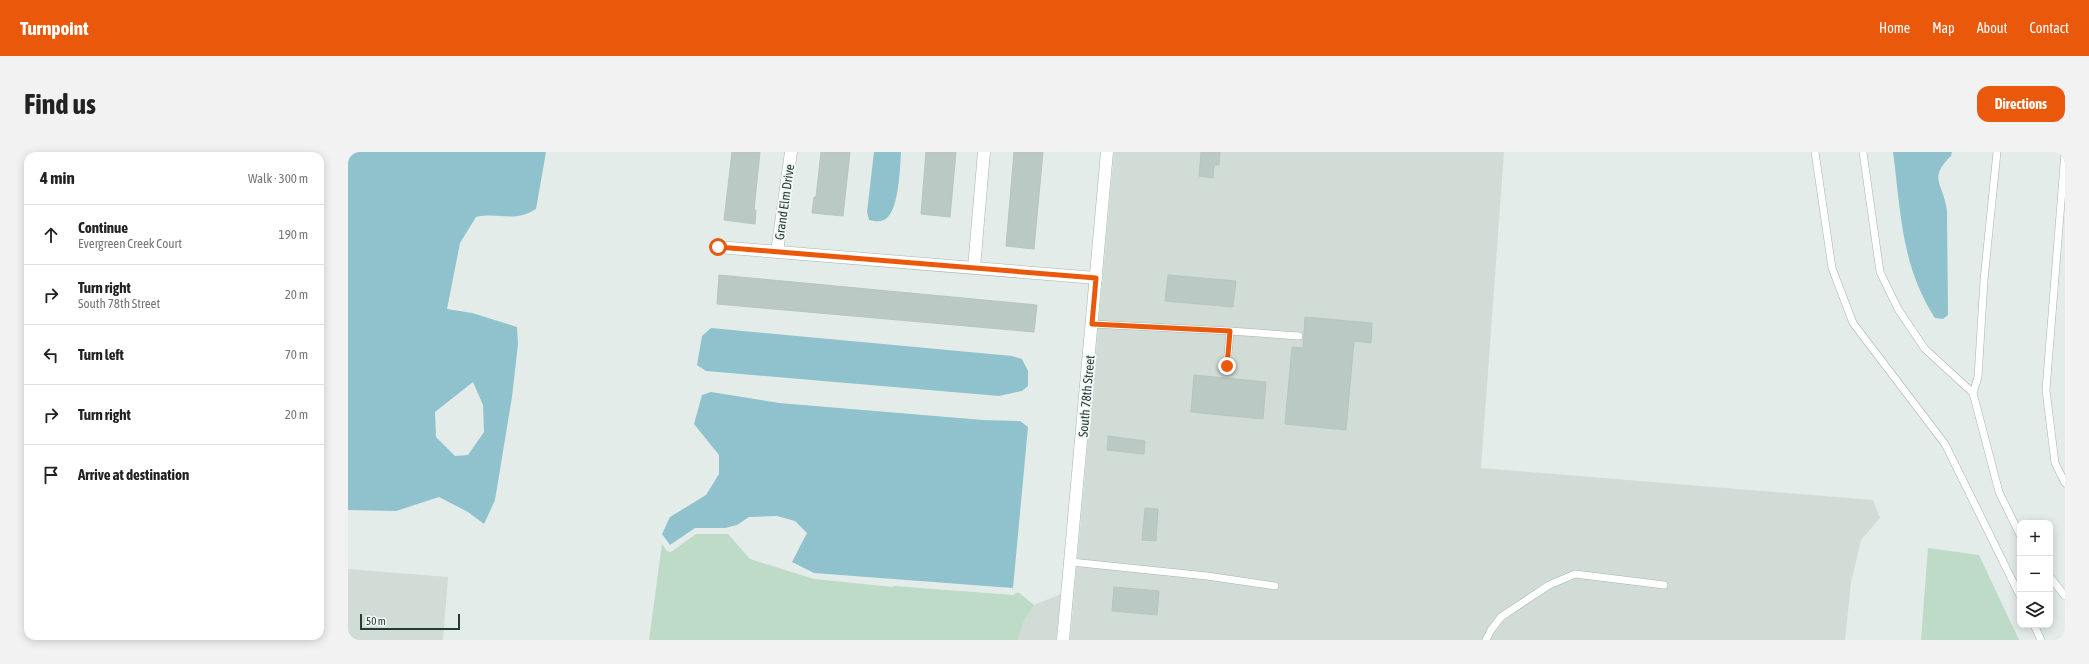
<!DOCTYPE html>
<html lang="en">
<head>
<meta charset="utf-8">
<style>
  body { margin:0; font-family:"Asap Condensed",sans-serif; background:#f2f2f2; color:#222 }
  .controls { position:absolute; right:12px; bottom:12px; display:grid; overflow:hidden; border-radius:8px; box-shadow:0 2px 10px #0003 }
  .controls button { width:36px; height:36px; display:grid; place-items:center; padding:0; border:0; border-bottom:1px solid #e0e0e0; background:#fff; color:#222; font:20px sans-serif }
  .scale { position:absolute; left:12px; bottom:10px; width:100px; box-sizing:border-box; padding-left:4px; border:2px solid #243c36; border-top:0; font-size:11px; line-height:14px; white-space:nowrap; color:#243c36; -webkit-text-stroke:3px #f3f8f6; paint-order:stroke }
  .stop { position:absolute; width:12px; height:12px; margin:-9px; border:3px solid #ea580c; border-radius:50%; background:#fff }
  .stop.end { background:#ea580c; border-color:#fff; box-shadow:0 1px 4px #0008 }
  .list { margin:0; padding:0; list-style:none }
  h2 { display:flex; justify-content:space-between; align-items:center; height:52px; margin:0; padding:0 16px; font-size:17px }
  h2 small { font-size:13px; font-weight:400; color:#767676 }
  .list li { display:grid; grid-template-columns:26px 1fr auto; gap:12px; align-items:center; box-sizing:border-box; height:60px; padding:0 16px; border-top:1px solid #e0e0e0 }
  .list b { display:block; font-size:15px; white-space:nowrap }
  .list p { margin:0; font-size:13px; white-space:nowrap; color:#767676 }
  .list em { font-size:13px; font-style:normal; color:#767676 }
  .icon { flex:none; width:22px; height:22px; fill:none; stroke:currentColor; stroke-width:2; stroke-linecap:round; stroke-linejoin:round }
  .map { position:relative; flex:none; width:1717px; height:488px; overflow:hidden; border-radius:12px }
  header { display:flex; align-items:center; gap:24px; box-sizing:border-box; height:56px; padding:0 20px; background:#ea580c; color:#fff }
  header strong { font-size:19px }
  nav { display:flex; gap:22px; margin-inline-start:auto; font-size:14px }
  .intro { display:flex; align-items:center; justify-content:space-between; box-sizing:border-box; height:96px; padding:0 24px }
  h1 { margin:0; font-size:28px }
  .button { padding:10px 18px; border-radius:12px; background:#ea580c; color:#fff; font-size:14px; font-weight:700 }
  main { display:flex; gap:24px; padding:0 24px }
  aside { flex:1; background:#fff; border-radius:12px; box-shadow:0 2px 10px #0003 }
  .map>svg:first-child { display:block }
</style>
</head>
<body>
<header>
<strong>Turnpoint</strong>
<nav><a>Home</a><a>Map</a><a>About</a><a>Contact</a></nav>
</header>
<div class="intro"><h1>Find us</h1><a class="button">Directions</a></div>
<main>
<aside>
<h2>4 min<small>Walk · 300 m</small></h2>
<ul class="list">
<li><svg class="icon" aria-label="ahead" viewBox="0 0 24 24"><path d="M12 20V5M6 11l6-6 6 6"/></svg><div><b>Continue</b><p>Evergreen Creek Court</p></div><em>190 m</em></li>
<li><svg class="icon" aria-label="right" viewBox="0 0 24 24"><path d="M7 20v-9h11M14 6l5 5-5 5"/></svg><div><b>Turn right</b><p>South 78th Street</p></div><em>20 m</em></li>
<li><svg class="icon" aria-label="left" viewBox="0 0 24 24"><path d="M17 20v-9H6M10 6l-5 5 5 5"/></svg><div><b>Turn left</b></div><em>70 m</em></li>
<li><svg class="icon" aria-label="right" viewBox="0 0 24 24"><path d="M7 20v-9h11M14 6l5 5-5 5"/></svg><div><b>Turn right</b></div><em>20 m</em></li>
<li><svg class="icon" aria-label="arrive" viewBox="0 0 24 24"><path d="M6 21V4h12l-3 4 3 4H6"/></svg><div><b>Arrive at destination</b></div></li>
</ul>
</aside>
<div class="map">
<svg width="1717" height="488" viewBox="0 0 1717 488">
  <rect width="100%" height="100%" fill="#e3ece8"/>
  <!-- built -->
  <path fill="#d1dcd7" d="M766 0H1156L1133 316 1525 348 1532 366 1513 388 1503 431 1497 488H722Z
    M0 417 100 425 95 488H0Z
    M713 442 708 488H670L676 469 686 453Z"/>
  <!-- green -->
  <path fill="#bddbc6" d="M348 382H380L402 407 466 427 545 435 546 434 665 443 670 440 686 453 676 469 670 488H301L314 392 319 399 323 400Z
    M1580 396 1631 403 1671 488H1573Z"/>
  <!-- water -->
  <path fill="#8fc2cd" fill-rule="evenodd" d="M0 0H198L188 57C166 71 152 60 128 65L112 91 99 157 124 161 169 175 170 192 164 245 147 348 136 372 120 360 91 345 48 359 0 358ZM125 230 135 253 136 280 120 303 107 304 88 285 87 260Z
    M526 0H553C552 17 551 55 539 66 533 71 527 69 521 68L519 60Z
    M1545 0H1604L1603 4C1579 27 1596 32 1599 59L1600 163 1595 167 1587 166C1553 114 1553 60 1545 0Z
    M363 176 664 204 674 207 680 219V234L674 239 651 244 358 219 349 213 354 184Z
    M363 240 431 251 635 268 672 269 680 275 665 436 466 421 444 410 459 381 447 369 429 364 401 365 389 373 377 376H347L322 393 314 382 322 365 358 343 371 322V303L346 272 354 243Z"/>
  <!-- building -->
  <path fill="#bbc9c4" stroke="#b6c5bf" d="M384 0H412L406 58H408L407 72 376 68Z
    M473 0H502L495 64 464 61 466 45H468Z
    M578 0H608L602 65 573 62Z
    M666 0H695L686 97 658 94Z
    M853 0H872L871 13H866L865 26 851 24Z
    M371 123 689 153 686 180 369 152Z
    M820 123 888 129 885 155 817 149Z
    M957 165 1024 171 1023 191 1006 189 998 278 937 272 944 195 955 196Z
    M846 223 918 230 915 267 843 260Z
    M760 284 797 289 796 302 759 298Z
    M797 356 810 357 808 389 794 388Z
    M766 435 811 439 809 463 764 459Z"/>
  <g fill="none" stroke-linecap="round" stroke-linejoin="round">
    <defs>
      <path id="lane" d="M1467 0 1484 116 1505 171 1597 292 1672 444
        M1515 0 1532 120 1550 157 1577 197 1625 241 1651 340 1672 383
        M1717 0 1698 238 1707 311 1717 331
        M744 172 882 179 879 214
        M882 179 951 184
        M1625 241 1630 225 1636 128 1649 0
        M723 410 859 424 927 434
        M1702 425 1717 444
        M1686 473 1693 488
        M1138 488 1143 478 1153 465 1201 433 1227 422 1316 433"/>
      <path id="street" d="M370 95 748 126
        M429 100 443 0
        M626 116 636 0"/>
      <path id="secondary" d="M715 488 759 0"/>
    </defs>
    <!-- lane casing -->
    <use href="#lane" stroke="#a6b4af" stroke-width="8"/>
    <!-- street casing -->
    <use href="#street" stroke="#a6b4af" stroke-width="13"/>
    <!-- secondary casing -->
    <use href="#secondary" stroke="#a2b7b0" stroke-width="13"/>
    <!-- lane -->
    <use href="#lane" stroke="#fff" stroke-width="7"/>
    <!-- street -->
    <use href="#street" stroke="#fff" stroke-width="12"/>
    <!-- secondary -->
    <use href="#secondary" stroke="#fff" stroke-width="12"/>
  </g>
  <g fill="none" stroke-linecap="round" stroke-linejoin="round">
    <!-- route -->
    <path stroke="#ea580c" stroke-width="5" d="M370 95 748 126 744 172 882 179 879 214"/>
  </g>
  <g text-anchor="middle" stroke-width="4" stroke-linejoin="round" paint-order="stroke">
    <!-- street labels -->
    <g font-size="13" fill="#243c36" stroke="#f3f8f6">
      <text transform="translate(436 50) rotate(-82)" y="5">Grand Elm Drive</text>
      <text transform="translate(738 244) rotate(-85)" y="5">South 78th Street</text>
    </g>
  </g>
</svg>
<div class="controls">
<button>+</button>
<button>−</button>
<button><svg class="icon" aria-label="layers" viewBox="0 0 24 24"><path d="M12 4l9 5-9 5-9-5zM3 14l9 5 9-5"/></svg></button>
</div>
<div class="scale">50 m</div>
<div class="stop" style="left:370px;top:95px"></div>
<div class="stop end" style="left:879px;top:214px"></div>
</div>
</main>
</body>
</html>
